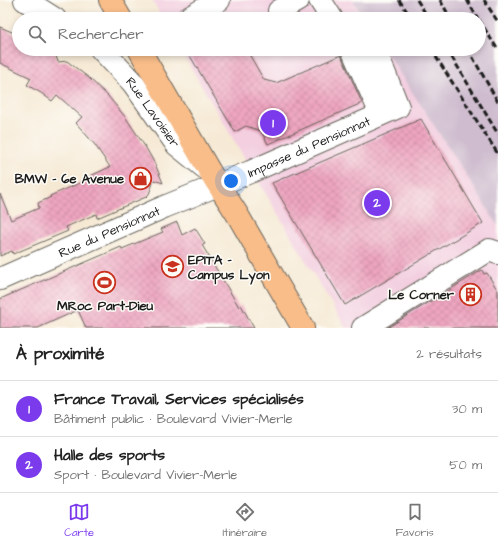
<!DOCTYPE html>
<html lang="fr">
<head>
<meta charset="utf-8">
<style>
  body { margin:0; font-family:"Architects Daughter",sans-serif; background:#f2f2f2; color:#222 }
  .you { position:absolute; left:231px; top:181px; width:14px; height:14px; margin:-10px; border:3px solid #fff; border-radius:50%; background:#1a73e8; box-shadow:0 0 0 6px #1a73e833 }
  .badge { display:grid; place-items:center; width:26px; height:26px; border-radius:50%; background:#7c3aed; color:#fff; font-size:13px; font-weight:700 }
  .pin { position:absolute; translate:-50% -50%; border:2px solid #fff; box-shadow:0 1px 4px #0006 }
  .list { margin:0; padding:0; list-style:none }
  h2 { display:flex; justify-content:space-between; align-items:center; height:52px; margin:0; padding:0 16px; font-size:17px }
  h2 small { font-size:13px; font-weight:400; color:#767676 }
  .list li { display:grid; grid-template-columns:26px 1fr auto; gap:12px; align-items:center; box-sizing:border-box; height:56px; padding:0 16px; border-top:1px solid #e0e0e0 }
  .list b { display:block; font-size:15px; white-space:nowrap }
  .list p { margin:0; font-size:13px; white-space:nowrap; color:#767676 }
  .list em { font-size:13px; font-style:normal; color:#767676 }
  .icon { flex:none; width:22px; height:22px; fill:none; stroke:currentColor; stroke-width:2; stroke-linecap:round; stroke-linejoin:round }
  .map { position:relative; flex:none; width:498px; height:328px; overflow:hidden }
  .search { position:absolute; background:#fff; box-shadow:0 2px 6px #0003; left:12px; right:12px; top:12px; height:44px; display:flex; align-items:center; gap:10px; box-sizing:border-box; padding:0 14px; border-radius:22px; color:#767676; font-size:15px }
  .sheet { height:164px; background:#fff }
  nav { display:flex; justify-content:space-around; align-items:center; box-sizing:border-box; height:56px; border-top:1px solid #e0e0e0; background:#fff; font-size:11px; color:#767676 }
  nav a { display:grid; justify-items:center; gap:2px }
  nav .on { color:#7c3aed }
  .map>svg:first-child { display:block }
</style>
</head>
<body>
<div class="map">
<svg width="498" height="328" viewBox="0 0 498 328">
  <defs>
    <pattern id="building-cross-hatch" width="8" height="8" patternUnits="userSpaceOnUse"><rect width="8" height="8" fill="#eea5c0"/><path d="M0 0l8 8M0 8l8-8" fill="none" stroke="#cc8da4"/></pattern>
  </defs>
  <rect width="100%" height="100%" fill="#fdfcf7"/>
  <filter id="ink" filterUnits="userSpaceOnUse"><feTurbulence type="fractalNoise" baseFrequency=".025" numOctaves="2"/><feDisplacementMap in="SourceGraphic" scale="8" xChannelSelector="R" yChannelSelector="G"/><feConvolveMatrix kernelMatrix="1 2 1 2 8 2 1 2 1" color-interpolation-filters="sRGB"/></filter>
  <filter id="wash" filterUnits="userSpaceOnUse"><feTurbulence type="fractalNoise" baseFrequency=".012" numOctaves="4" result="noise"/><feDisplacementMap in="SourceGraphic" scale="16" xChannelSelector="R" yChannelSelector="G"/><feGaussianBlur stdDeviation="0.9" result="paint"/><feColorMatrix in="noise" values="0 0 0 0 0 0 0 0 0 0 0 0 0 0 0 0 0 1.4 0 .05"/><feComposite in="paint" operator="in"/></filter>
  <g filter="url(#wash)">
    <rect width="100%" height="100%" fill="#f6e9d4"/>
    <!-- built -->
    <path fill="#f3cfe0" d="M152 0H353L365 19H163Z
      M180 49H385L462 168 498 226V328H346L239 149Z"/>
    <!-- railway -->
    <path fill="#cfbdcf" d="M353 0H498V226L462 168 384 49H479V19H365Z"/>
    <g id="blocks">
      <!-- building -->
      <path fill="url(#building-cross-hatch)" d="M0 27 19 35V49H48L55 53 58 62 67 61 89 78 108 96 126 118 146 148 155 164 163 183 154 180 149 194 146 197 97 218 96 214 66 227 68 231 13 254 12 251 0 256V194L11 220 39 208 38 203 51 197 50 196 91 178 90 176 110 167 95 145 76 123 82 117 57 95 52 101 41 93 27 85 31 78 0 63Z
        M186 49H246L264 80 276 83 341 55 362 103 268 144 261 131 246 126 235 132Z
        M421 119 483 223 345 305 272 183Z
        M177 222 182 235 195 228 205 244 202 245 239 307 241 305 254 328H86L78 310 38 328H0V299L121 247 122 249 163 232 161 229Z
        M482 270 484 274 487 273 498 291V328H387Z"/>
    </g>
  </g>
  <g filter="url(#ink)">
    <use href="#blocks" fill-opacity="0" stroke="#68645c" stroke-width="1"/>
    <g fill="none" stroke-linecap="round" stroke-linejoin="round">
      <defs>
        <g id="minor">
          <path d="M25 0 55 19"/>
          <path d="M320 0 332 19"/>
          <path d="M279 11 298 0"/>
          <path d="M187 19 219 0"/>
          <path id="s1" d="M101 49 133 83 177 145 209 171"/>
          <path d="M352 49 381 114"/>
          <path id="s2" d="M0 279 164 207 250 172 398 107 375 49"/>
          <path d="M363 328 489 250 498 253"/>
        </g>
        <path id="major" d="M110 0 121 19
          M139 49 210 172 237 214 303 328"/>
      </defs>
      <!-- minor casing -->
      <use href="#minor" stroke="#68645c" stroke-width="24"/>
      <!-- major casing -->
      <use href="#major" stroke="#68645c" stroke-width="24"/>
      <!-- minor -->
      <use href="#minor" stroke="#fff" stroke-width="22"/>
      <!-- major -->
      <use href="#major" stroke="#f8bd89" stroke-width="22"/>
      <!-- rail -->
      <path stroke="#1c1c1c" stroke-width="3" stroke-dasharray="6 3" stroke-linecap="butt" d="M399 0 412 19
        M417 0 429 19
        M440 0 451 19
        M467 0 478 19
        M484 0 498 22
        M479 20 498 50
        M431 49 498 154
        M447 49 498 134
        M468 49 498 102"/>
    </g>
  </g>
  <!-- icons -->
  <defs>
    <symbol id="shop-ring" viewBox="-11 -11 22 22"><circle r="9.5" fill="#fdfcf7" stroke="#c8321e" stroke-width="1.5"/><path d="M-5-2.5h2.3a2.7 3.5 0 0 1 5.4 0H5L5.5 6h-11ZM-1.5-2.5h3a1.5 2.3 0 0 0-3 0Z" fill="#c8321e"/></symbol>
    <symbol id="university-ring" viewBox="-11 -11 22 22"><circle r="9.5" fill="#fdfcf7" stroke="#c8321e" stroke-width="1.5"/><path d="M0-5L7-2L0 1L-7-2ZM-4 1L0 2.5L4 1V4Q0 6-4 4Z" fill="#c8321e"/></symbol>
    <symbol id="stadium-ring" viewBox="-11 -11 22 22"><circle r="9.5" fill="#fdfcf7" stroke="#c8321e" stroke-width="1.5"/><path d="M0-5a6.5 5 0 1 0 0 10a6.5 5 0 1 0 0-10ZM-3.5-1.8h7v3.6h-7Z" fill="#c8321e"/></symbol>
    <symbol id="building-ring" viewBox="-11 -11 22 22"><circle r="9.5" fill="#fdfcf7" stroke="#c8321e" stroke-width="1.5"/><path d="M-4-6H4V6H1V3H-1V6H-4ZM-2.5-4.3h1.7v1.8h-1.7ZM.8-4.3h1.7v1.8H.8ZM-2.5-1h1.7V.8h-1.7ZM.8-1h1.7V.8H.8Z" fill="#c8321e"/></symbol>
  </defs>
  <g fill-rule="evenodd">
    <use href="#shop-ring" x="128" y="166" width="25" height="25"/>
    <use href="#university-ring" x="160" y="254" width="25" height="25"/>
    <use href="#stadium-ring" x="92" y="270" width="25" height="25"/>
    <use href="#building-ring" x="458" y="282" width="25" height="25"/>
  </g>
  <g text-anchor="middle" stroke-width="3" stroke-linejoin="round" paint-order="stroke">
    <!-- street labels -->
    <g font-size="13" fill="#1c1c1c" stroke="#fdfcf7">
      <text dy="5" stroke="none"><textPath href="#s1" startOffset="82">Rue Lavoisier</textPath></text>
      <text dy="5" stroke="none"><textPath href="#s2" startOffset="336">Impasse du Pensionnat</textPath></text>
      <text dy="5" stroke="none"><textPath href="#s2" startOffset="119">Rue du Pensionnat</textPath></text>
    </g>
    <!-- poi labels -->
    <g font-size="13" font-weight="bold" fill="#1c1c1c" stroke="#fdfcf7" text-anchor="end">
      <text x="124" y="183">BMW - 6e Avenue</text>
      <text x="188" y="264" text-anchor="start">EPITA -<tspan x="188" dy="15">Campus Lyon</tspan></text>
      <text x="454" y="299">Le Corner</text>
      <text x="105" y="310" text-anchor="middle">MRoc Part-Dieu</text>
    </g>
  </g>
</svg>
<div class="you"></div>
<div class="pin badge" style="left:273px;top:123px">1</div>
<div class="pin badge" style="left:377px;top:203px">2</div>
<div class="search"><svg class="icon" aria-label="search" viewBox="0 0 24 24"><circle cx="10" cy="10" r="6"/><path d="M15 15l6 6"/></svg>Rechercher</div>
</div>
<section class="sheet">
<h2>À proximité<small>2 résultats</small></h2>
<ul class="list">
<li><span class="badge">1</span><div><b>France Travail, Services spécialisés</b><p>Bâtiment public · Boulevard Vivier-Merle</p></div><em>30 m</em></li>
<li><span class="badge">2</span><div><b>Halle des sports</b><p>Sport · Boulevard Vivier-Merle</p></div><em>50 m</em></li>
</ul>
</section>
<nav>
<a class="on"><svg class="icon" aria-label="map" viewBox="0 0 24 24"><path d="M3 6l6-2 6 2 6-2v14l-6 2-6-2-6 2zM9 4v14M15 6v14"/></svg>Carte</a>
<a><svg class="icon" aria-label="directions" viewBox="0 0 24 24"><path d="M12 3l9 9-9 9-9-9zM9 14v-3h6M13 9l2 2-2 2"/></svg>Itinéraire</a>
<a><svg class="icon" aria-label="saved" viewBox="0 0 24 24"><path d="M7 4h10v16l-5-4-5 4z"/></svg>Favoris</a>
</nav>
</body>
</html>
